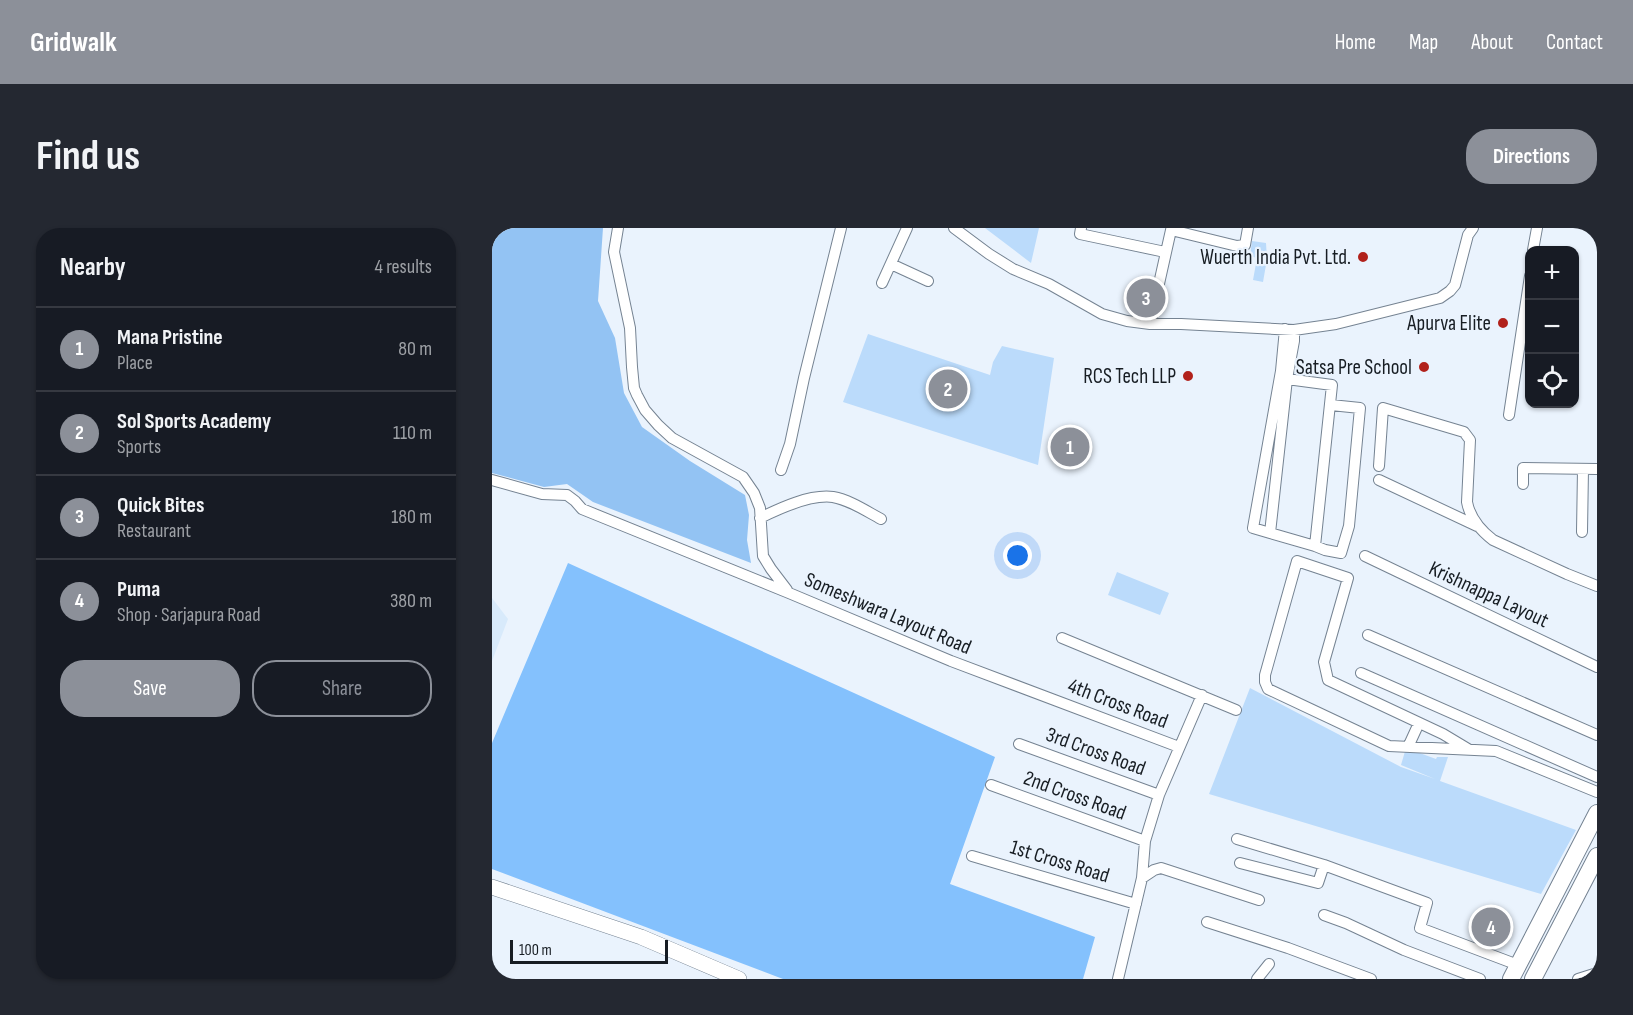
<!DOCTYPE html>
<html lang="en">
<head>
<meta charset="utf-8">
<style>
  body { margin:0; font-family:"Sofia Sans Condensed",sans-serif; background:#242831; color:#f1f3f6 }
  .controls { position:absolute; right:18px; top:18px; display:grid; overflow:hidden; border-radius:12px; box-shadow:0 2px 4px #0004 }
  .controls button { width:54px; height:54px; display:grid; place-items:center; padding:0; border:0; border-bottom:2px solid #363941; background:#171b24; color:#f1f3f6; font:30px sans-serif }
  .scale { position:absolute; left:18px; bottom:15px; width:158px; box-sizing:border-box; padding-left:6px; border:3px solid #171d23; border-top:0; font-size:16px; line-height:21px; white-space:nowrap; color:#171d23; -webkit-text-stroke:4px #eaf3fd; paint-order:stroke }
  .you { position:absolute; left:526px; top:328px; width:21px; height:21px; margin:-15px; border:4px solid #fff; border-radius:50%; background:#1a73e8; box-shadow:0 0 0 9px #1a73e833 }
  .badge { display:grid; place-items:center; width:39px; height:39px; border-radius:50%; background:#8c9099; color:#fff; font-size:20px; font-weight:700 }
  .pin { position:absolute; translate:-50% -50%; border:3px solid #fff; box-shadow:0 2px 6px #0006 }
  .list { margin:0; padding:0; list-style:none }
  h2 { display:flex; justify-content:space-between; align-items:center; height:78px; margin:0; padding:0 24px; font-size:26px }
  h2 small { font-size:20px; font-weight:400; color:#9ea1a6 }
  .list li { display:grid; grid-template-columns:39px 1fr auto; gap:18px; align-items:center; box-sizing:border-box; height:84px; padding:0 24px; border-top:2px solid #363941 }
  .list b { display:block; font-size:22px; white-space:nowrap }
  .list p { margin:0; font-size:20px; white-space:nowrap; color:#9ea1a6 }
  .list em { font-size:20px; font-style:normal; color:#9ea1a6 }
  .actions { display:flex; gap:12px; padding:18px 24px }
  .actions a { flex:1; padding:14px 0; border:2px solid #8c9099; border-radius:24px; text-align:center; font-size:21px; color:#8c9099 }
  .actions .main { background:#8c9099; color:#fff }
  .icon { flex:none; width:33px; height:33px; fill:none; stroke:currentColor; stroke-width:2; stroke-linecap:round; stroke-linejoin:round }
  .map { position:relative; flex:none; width:1105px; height:751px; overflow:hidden; border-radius:24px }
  header { display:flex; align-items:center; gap:36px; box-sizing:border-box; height:84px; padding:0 30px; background:#8c9099; color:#fff }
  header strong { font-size:28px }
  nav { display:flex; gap:33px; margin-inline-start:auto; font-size:21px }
  .intro { display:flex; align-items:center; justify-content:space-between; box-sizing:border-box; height:144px; padding:0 36px }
  h1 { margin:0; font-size:42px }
  .button { padding:15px 27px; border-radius:24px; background:#8c9099; color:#fff; font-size:21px; font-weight:700 }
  main { display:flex; gap:36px; padding:0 36px }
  aside { flex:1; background:#171b24; border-radius:24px; box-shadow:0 2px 4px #0004 }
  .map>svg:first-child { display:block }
</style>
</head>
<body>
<header>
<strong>Gridwalk</strong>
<nav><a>Home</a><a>Map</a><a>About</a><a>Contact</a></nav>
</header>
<div class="intro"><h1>Find us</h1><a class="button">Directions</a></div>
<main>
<aside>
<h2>Nearby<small>4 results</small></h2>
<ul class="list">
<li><span class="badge">1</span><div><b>Mana Pristine</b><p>Place</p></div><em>80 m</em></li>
<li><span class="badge">2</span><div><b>Sol Sports Academy</b><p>Sports</p></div><em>110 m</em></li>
<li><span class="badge">3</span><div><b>Quick Bites</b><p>Restaurant</p></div><em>180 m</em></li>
<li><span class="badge">4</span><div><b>Puma</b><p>Shop · Sarjapura Road</p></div><em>380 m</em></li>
</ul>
<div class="actions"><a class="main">Save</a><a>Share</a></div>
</aside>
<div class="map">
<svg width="1105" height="751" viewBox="0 0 1105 751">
  <rect width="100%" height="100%" fill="#eaf3fd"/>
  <!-- built -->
  <path fill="#d8eafb" d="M0 370 16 391 0 433Z"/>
  <!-- green -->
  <path fill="#bbdbfb" d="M493 0H547L539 35Z
    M760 13 774 15 775 31 771 54 761 52 765 30 758 28Z
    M376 106 498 147 501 134 510 118 562 130 546 237 351 174Z
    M625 344 677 365 668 387 616 367Z
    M758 460 909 539 943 551 909 537 914 520 944 531 945 529H956L948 553 1084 602 1049 666 717 566Z"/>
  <!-- forest -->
  <path fill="#84c1fd" d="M76 335 503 529 458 656 603 709 591 751H291L0 641V515Z"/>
  <!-- water -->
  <path fill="#93c3f3" d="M0 0H111L106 73 123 110 132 165 150 199 198 233 253 267 257 287 255 312 259 335 101 274 75 256 52 259 0 245Z"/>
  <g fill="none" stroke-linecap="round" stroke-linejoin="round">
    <defs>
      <path id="minor" d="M126 0 122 24 138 100 140 139 142 160 145 167 153 182 166 197 180 210 251 249 262 265 268 280 271 328 279 341 295 362
        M462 0 497 26 521 41 557 56 610 86 635 93 658 96H689L802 102 844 96 948 70 958 63 963 57 976 7 981 0
        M589 0 588 6 673 24
        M1041 22 1045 0
        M399 36 436 53
        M390 55 415 0
        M658 96 679 2 745 18 753 17 756 0
        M795 151 840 157 823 318 778 305 795 151 802 113V102
        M1017 187 1038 48
        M887 238 891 180 972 204 978 212 975 274C978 290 988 302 1001 312L1075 346 1105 358
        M289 242 298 216 312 150 349 0
        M0 252 50 266 75 267 83 273 90 281 297 365 459 433 687 519
        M887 252 985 298
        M1031 256V240L1105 241
        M268 290C288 280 318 266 341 269 358 272 374 283 389 291
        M1090 304 1091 241
        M778 305 761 300 789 143 793 101
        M823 318 833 322 849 325 857 298 868 180 839 177
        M873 328 1105 439
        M876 407 1105 507
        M570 410 744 482
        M869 445 1105 549
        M527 516 667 567
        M916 519 927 495
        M976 521 951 506 836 452 832 434 856 350 805 333 773 447V454L776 461 897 518 1004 523 1105 564
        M499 557 653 613
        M745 611 832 637 935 675 928 700 1026 737
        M480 628 644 676
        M748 635 826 655 832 637
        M650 650 662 642 669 640 767 672
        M832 687 854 695 912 722 988 751
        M715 694 796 720 879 751
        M626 751 650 650 653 613 667 567 710 467
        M765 751 777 736
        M1086 751 1105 745"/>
      <path id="secondary" d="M0 659 149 709 247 751"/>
      <path id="primary" d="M1019 751 1105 585
        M1041 751 1105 628"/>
    </defs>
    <!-- minor casing -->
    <use href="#minor" stroke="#758392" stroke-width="12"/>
    <!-- secondary casing -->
    <use href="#secondary" stroke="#758392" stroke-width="16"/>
    <!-- primary casing -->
    <use href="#primary" stroke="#758392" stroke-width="18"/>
    <!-- minor -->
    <use href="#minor" stroke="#fff" stroke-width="10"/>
    <!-- secondary -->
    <use href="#secondary" stroke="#fff" stroke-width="15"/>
    <!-- primary -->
    <use href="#primary" stroke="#fff" stroke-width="16"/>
  </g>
  <!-- markers -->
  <g fill="#b1211b" stroke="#eaf3fd" stroke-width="2">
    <circle cx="871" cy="29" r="6"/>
    <circle cx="1011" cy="95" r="6"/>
    <circle cx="932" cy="139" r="6"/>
    <circle cx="696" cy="148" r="6"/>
  </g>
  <g text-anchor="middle" stroke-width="4.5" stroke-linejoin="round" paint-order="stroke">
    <!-- poi labels -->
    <g font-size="21" fill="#171d23" stroke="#eaf3fd" text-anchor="end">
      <text x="859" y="36">Wuerth India Pvt. Ltd.</text>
      <text x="999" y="102">Apurva Elite</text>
      <text x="920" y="146">Satsa Pre School</text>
      <text x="684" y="155">RCS Tech LLP</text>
    </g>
    <!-- street labels -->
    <g font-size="21" fill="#171d23" stroke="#eaf3fd">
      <text transform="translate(997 366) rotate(25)" y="7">Krishnappa Layout</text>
      <text transform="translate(396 385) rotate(23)" y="7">Someshwara Layout Road</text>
      <text transform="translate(626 475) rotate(21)" y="7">4th Cross Road</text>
      <text transform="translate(604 523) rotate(20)" y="7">3rd Cross Road</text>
      <text transform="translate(583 567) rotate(20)" y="7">2nd Cross Road</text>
      <text transform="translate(568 633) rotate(17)" y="7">1st Cross Road</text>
    </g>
  </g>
</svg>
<div class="controls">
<button>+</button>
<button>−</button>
<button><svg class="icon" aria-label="locate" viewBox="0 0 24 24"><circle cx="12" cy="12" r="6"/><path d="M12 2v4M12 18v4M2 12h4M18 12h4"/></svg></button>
</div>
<div class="scale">100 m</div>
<div class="you"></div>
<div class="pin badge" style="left:578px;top:219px">1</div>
<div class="pin badge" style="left:456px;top:161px">2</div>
<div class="pin badge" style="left:654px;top:70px">3</div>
<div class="pin badge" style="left:999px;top:699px">4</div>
</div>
</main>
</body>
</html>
